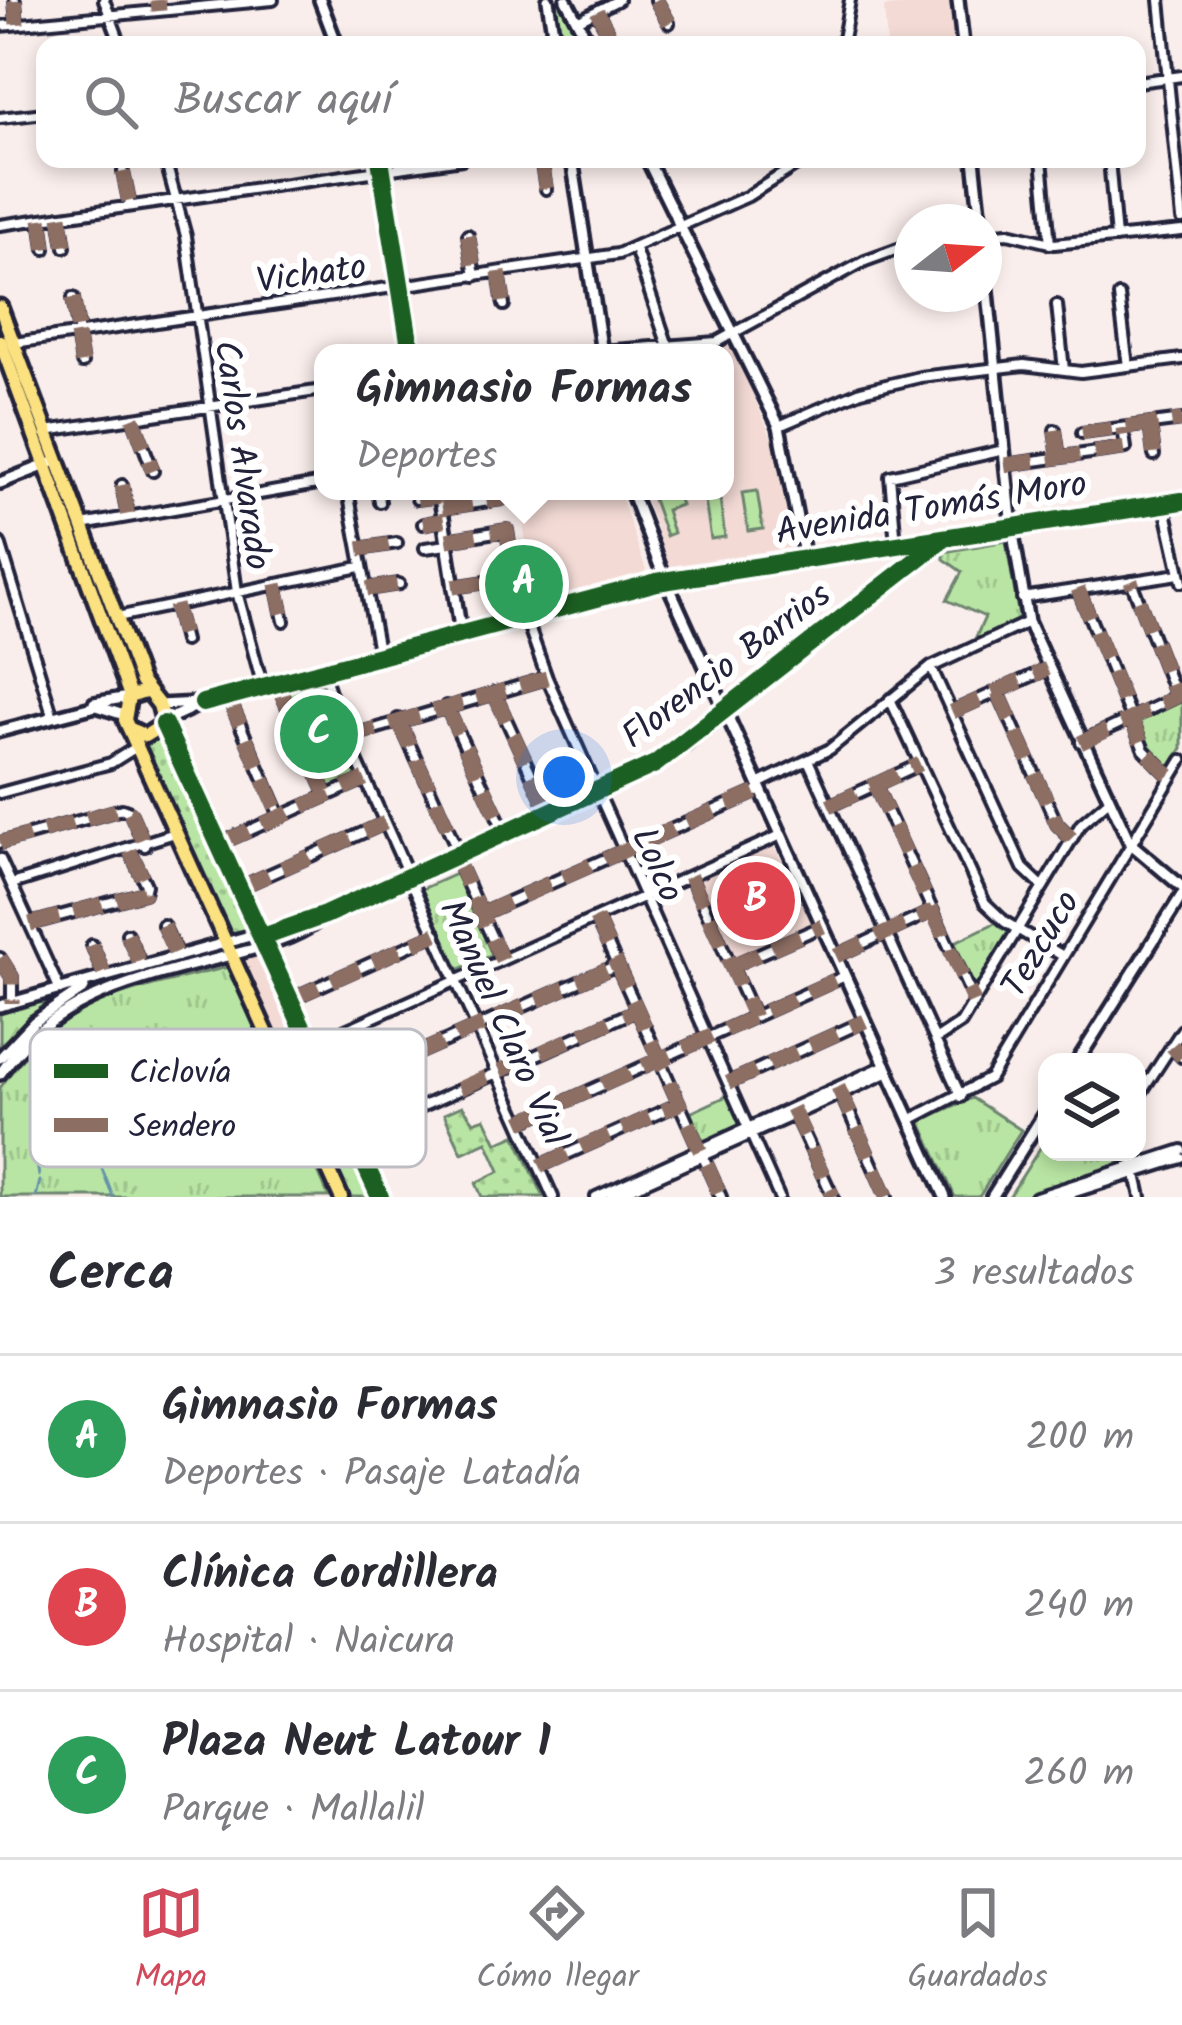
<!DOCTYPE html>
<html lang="es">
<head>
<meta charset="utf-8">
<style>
  body { margin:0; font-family:Kalam,sans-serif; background:#f2f2f3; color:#2b2b33 }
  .controls { position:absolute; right:36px; bottom:36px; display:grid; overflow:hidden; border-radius:24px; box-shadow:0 6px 18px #0003 }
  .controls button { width:108px; height:108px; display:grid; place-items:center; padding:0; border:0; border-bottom:3px solid #e1e1e2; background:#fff; color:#2b2b33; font:60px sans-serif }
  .compass { position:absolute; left:894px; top:204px; width:108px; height:108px; border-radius:50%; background:#fff; box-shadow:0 6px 18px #0003; rotate:73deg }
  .you { position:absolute; left:564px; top:777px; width:42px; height:42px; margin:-30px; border:9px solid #fff; border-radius:50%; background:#1a73e8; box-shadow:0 0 0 18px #1a73e833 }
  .badge { display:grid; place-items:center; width:78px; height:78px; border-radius:50%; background:#d1495b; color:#fff; font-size:39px; font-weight:700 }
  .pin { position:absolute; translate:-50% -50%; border:6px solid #fff; box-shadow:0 3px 12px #0006 }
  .popup { position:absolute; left:314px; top:344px; width:420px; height:156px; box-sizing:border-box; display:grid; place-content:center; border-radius:24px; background:#fff; filter:drop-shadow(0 3px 9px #0005); font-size:39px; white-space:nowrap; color:#7c7c81 }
  .popup b { font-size:45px; color:#2b2b33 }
  .popup::after { content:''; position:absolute; left:50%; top:100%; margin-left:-24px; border:24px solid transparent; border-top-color:#fff }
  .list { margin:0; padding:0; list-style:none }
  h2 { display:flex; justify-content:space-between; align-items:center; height:156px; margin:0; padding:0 48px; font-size:51px }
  h2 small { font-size:39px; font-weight:400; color:#7c7c81 }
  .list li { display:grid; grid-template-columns:78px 1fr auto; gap:36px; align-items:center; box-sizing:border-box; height:168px; padding:0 48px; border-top:3px solid #e1e1e2 }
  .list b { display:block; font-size:45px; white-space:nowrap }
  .list p { margin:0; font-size:39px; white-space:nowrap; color:#7c7c81 }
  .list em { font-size:39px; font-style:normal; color:#7c7c81 }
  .icon { flex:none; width:66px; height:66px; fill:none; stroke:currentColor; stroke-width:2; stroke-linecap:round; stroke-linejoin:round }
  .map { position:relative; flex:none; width:1182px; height:1197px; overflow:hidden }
  .search { position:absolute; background:#fff; box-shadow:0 6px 18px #0003; left:36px; right:36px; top:36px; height:132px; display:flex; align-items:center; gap:30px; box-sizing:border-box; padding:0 42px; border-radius:24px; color:#7c7c81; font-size:45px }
  .sheet { height:660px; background:#fff }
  nav { display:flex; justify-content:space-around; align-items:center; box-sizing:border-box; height:168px; border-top:3px solid #e1e1e2; background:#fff; font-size:33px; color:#7c7c81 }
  nav a { display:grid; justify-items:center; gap:6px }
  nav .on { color:#d1495b }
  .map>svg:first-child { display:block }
</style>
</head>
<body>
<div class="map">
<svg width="1182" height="1197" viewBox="0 0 1182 1197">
  <defs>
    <pattern id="grass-dots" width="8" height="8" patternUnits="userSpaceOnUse" patternTransform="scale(3)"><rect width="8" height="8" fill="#b8e5a3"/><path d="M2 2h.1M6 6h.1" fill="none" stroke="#9ec48d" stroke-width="1.8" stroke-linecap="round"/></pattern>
    <pattern id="forest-firs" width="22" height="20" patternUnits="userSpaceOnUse" patternTransform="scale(3)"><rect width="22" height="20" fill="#b8e5a3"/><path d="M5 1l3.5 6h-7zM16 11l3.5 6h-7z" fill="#9ec48d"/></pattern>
    <pattern id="park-tufts" width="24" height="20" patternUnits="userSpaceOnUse" patternTransform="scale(3)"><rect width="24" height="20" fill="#b8e5a3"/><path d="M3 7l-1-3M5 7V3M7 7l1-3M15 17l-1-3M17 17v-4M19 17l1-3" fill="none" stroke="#9ec48d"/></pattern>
  </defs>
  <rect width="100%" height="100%" fill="#faeeec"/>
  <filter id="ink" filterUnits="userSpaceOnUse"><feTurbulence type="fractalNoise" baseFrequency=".00833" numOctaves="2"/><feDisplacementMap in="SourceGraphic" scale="24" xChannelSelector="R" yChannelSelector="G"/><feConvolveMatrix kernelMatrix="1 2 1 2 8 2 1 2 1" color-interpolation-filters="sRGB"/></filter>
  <g filter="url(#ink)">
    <!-- built -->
    <path fill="#f3dad5" d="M950 1 954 45H887L884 7Z
      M731 344 773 441 793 547 669 566 643 491H725V353H626Z
      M518 491H619L647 573 535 601Z
      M773 844 814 926 740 958 732 956 698 876Z
      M265 955 350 1140 325 1153 240 961Z"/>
    <!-- grass -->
    <path fill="url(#grass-dots)" stroke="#6d846f" stroke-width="3" d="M163 735 256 936 231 942 144 744Z
      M462 1106 474 1122 485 1118 497 1143 515 1135 544 1197H482L476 1183 500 1171 487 1142 462 1153 444 1114Z"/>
    <!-- forest -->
    <path fill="url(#forest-firs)" stroke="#6d846f" stroke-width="3" d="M56 994 0 1045V1009Z"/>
    <!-- park -->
    <path fill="url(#park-tufts)" stroke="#6d846f" stroke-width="3" d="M553 0H562L585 45H559Z
      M1006 541 1020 623 974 641 985 617 947 600 962 572 944 559V552Z
      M320 675 359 777 328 792 280 686Z
      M1182 694V748L1168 770 1157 762 1135 721 1181 700Z
      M458 873 495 954 458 970 420 890Z
      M997 922 1009 933 973 992 951 944Z
      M228 967 329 1197H0V1088C61 997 131 991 228 967Z
      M729 1095 743 1125 702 1144 688 1114Z
      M972 1098 1021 1130 979 1197H955L920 1121Z
      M1047 1137V1152H1126L1129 1164 1027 1197H1009Z
      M350 1144 375 1197H346L327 1156Z"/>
    <!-- garden -->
    <path fill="#b8e5a3" stroke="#6d846f" stroke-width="3" d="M650 491H676L681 505 666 510 673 533 666 536Z
      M757 491 763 529 748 531 742 493Z
      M720 499 725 537 711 539 705 501Z"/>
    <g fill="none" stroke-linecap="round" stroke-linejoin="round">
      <!-- stream -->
      <path stroke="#6592a8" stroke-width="3" d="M85 1125 113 1197
        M37 1163 39 1176
        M36 1197 40 1181"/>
      <defs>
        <path id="street" d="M15 0 17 24
          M104 0 121 45
          M656 0 669 23
          M1160 0 1182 219
          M597 11 614 45
          M577 21 618 0
          M0 26 273 0
          M842 45 850 0
          M1137 82 1182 76
          M0 118 45 113
          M165 159 186 236 237 592 263 687
          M541 159 546 189
          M1042 159 1050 244
          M1109 159 1116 238
          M123 172 130 206
          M60 216 65 247
          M41 219 45 249
          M0 225 462 159
          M468 235 475 276
          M984 235 1008 233 1054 244 1182 231
          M635 249 668 346
          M499 272 504 305
          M1119 296 1128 366
          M73 298 79 334
          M1057 305 1064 370
          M77 334 82 363
          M14 343 618 254 748 196 806 159
          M575 353 717 342 865 261 912 244
          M133 418 153 471
          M1150 424 1154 455
          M779 426 861 391 920 377 1024 365 1081 372 1182 359
          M1055 430 1059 457
          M46 431 323 390
          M1082 433 1182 420
          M1005 465 1126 448 1123 428
          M122 485 128 517
          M348 491 379 656
          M378 491 380 502
          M417 499 440 496
          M1164 503 1182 582
          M442 508 502 499 501 491
          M423 524 444 520
          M82 525 323 483
          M447 540 507 530 509 544
          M0 543 53 717
          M896 544 890 476 1004 450
          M425 548 447 545
          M359 549 397 543
          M276 584 284 621
          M453 587 513 578
          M367 589 399 584
          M1078 589 1144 750 1171 777
          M1022 598 1179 574
          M175 605 184 641
          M525 616 547 678 779 1197
          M117 617 360 567
          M931 667 1023 868 1043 887
          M323 671 341 725 553 1197
          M277 683 327 796
          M998 692 1057 824 1072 839
          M494 693 550 815
          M228 697 280 816
          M890 699 985 903 1005 922 1063 956
          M446 706 506 835
          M952 712 1047 669
          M398 719 460 855
          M347 737 547 678
          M1081 742 1176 697 1131 581
          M808 760 961 1097
          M758 784 830 749 931 667 1028 622
          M875 785 974 1001
          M0 793 111 763 138 746
          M829 806 920 764
          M0 843 122 809 130 812 145 846
          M221 843 365 779
          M455 857 502 960
          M0 859 60 990
          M690 876 754 1016
          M12 884 175 833
          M241 887 385 823
          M481 914 761 790
          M596 918 721 1197
          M30 924 144 893 146 885 130 851
          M163 925 178 957
          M127 934 142 967
          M92 945 105 977
          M836 956 933 911
          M0 958 12 977V1003
          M731 966 823 926
          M291 999 436 934
          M935 1040 961 1023 1081 824 1108 801
          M312 1045 781 835
          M1172 1046 1182 1057
          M728 1083 865 1021
          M332 1091 617 965
          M841 1094 887 1197
          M1137 1099 1182 1030
          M795 1115 833 1197
          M910 1120 990 1078 1182 760
          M520 1122 845 976
          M354 1137 637 1010
          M1131 1152 1141 1197
          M540 1166 679 1104
          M596 1197 886 1065
          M612 1197 889 1072
          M1036 1197 1182 1150
          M1059 1197 1182 1158"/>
        <path id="secondary" d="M320 0 337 45
          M548 0 555 45
          M566 0 590 45
          M958 0 963 45
          M380 159 411 353
          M572 159 602 353
          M647 159 779 426 805 559
          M974 159 981 222
          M984 253 1012 528 1028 622 1130 843 1182 887
          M0 483 51 463
          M439 491 461 634
          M631 491 661 569 945 1197
          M94 703 129 697
          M159 705 198 703
          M164 721 203 703 657 582 1182 501
          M0 731 96 706 124 715
          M0 1006 325 915 615 786 686 745 946 537
          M0 1058 34 1022 84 988
          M1077 1062 1182 895
          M0 1074C56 993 142 979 231 955 261 947 291 940 317 922
          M992 1197 1047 1109"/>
        <path id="primary" d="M0 307 141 682 159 705 164 724 145 736 131 729
          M0 341 130 696
          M145 692 129 697 125 720 341 1197
          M164 724 380 1197"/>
      </defs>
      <!-- street casing -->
      <use href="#street" stroke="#22223b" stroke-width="16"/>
      <!-- secondary casing -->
      <use href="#secondary" stroke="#22223b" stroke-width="18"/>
      <!-- primary casing -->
      <use href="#primary" stroke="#22223b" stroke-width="21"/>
      <!-- street -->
      <use href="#street" stroke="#fff" stroke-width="8"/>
      <!-- secondary -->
      <use href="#secondary" stroke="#fff" stroke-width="9"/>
      <!-- primary -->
      <use href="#primary" stroke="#fbe180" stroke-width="12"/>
      <!-- quiet -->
      <path stroke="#8d6e63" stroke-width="15" stroke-dasharray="30 15" stroke-linecap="butt" d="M15 0 17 24
        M158 0 159 11
        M656 0 669 23
        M597 11 614 45
        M541 159 546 189
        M792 159 796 166
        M123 172 130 206
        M60 216 65 247
        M41 219 45 249
        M468 235 475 276
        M499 272 504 305
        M73 298 79 334
        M77 334 82 363
        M133 418 153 471
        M1150 424 1154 455
        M1055 430 1059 457
        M1082 433 1182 420
        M1005 465 1126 448 1123 428
        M122 485 128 517
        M417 499 440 496
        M442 508 502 499 501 491
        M423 524 444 520
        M447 540 507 530 509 544
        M359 549 397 543
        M276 584 284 621
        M453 587 513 578
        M367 589 399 584
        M1078 589 1144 750 1171 777
        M175 605 184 641
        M277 683 327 796
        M998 692 1057 824 1072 839
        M494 693 550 815
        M228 697 280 817
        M446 706 506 835
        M952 712 1047 669
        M398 719 460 855
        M347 737 547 678
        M1080 743 1176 697 1131 581
        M875 785 974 1002
        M829 806 920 764
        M0 843 122 809 130 812 145 846
        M221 843 365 779
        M455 857 502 960
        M690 876 754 1017
        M241 887 385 823
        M481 914 761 790
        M596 918 721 1197
        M30 924 144 893 146 885 130 851
        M163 925 178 959
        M127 934 142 968
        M92 945 106 979
        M836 956 933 911
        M0 958 12 977V1003
        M731 966 823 926
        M291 999 436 934
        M1172 1046 1182 1057
        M728 1083 865 1021
        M838 1087 887 1197
        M459 1089 637 1010
        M332 1091 617 965
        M792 1108 833 1197
        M520 1122 845 976
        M540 1166 679 1104"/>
      <defs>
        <path id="cycleway" d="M380 159 411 353
          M203 703 657 582 1182 501
          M164 724 380 1197
          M263 937 325 915 655 764 941 541"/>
      </defs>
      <!-- cycleway casing -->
      <use href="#cycleway" stroke="#fff" stroke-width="26"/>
      <!-- cycleway -->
      <use href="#cycleway" stroke="#1b5e20" stroke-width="18"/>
    </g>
  </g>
  <g text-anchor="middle" stroke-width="12" stroke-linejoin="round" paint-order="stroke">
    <!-- street labels -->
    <g font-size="36" fill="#22223b" stroke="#fff">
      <text transform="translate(311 272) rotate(-8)" y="13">Vichato</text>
      <text transform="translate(244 455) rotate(82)" y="13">Carlos Alvarado</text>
      <text transform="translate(931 506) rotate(-9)" y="13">Avenida Tomás Moro</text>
      <text transform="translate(725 664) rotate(-37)" y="13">Florencio Barrios</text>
      <text transform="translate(659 864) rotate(66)" y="13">Lolco</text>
      <text transform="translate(1039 943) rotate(-59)" y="13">Tezcuco</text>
      <text transform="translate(505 1022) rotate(66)" y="13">Manuel Claro Vial</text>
    </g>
  </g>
  <!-- legend -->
  <rect x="30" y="1029" width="396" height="138" rx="18" fill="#fff" stroke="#bdbdc4" stroke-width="3"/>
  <rect x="54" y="1064" width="54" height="14" fill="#1b5e20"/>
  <rect x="54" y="1118" width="54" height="14" fill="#8d6e63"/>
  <g font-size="33" fill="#22223b">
    <text x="129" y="1083">Ciclovía</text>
    <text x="129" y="1137">Sendero</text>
  </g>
</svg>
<div class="controls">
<button><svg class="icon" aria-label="layers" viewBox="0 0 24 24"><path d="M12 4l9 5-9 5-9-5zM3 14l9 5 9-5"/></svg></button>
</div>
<svg class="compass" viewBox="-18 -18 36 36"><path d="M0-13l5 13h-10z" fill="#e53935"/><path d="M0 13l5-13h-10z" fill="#7c7c81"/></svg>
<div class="you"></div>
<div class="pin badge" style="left:524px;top:584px;background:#2e9e5b">A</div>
<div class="popup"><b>Gimnasio Formas</b>Deportes</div>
<div class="pin badge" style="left:756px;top:901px;background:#e0444e">B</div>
<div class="pin badge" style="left:319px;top:734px;background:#2e9e5b">C</div>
<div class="search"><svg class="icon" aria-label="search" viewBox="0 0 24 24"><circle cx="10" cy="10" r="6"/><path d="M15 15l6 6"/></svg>Buscar aquí</div>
</div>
<section class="sheet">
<h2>Cerca<small>3 resultados</small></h2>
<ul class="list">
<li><span class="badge" style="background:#2e9e5b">A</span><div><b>Gimnasio Formas</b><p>Deportes · Pasaje Latadía</p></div><em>200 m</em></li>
<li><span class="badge" style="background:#e0444e">B</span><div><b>Clínica Cordillera</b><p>Hospital · Naicura</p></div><em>240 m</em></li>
<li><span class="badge" style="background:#2e9e5b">C</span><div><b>Plaza Neut Latour 1</b><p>Parque · Mallalil</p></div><em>260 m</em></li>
</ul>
</section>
<nav>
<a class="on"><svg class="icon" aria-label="map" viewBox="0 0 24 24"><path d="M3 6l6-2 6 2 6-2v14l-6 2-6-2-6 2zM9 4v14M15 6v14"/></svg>Mapa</a>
<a><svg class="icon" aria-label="directions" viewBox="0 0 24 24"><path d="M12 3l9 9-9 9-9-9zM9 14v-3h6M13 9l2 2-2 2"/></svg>Cómo llegar</a>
<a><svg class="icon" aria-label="saved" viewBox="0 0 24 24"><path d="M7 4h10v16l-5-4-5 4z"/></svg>Guardados</a>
</nav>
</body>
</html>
